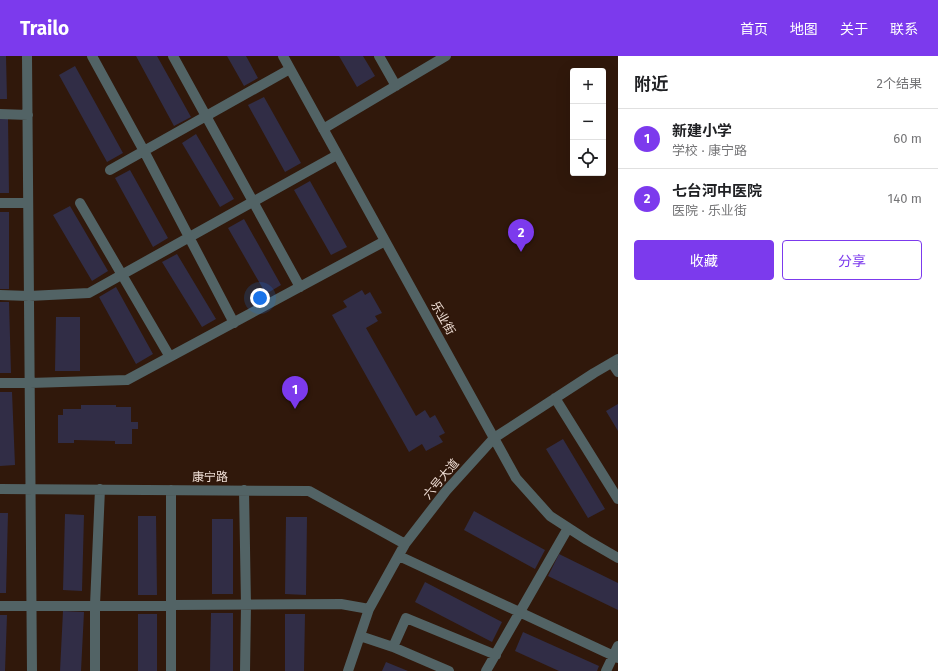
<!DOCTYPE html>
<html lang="zh">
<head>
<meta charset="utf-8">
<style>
  body { margin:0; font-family:"Fira Sans","Noto Sans SC",sans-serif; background:#f2f2f2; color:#202124 }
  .controls { position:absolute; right:12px; top:12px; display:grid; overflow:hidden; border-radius:4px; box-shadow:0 4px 16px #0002 }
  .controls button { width:36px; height:36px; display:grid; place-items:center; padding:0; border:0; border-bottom:1px solid #e0e0e0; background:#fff; color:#202124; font:20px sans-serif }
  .you { position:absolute; left:260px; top:242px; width:14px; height:14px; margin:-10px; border:3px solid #fff; border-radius:50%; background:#1a73e8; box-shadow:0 0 0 6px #1a73e833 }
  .badge { display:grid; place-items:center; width:26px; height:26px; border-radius:50%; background:#7c3aed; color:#fff; font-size:13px; font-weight:700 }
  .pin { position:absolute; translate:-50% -33px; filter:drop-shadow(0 1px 2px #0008) }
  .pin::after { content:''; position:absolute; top:21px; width:14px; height:12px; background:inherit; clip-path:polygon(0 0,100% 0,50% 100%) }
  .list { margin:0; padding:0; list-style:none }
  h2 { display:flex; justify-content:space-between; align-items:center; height:52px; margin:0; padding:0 16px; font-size:17px }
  h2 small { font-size:13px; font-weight:400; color:#757577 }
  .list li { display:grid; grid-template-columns:26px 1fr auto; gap:12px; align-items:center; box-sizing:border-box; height:60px; padding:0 16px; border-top:1px solid #e0e0e0 }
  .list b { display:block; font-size:15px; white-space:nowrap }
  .list p { margin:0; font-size:13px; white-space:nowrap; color:#757577 }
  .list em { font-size:13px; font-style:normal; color:#757577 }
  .actions { display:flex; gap:8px; padding:12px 16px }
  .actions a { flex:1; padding:9px 0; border:1px solid #7c3aed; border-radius:4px; text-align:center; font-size:14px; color:#7c3aed }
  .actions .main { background:#7c3aed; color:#fff }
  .icon { flex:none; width:22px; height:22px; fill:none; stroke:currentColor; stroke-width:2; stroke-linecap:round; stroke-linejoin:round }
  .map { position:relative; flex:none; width:618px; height:615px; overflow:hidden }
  header { display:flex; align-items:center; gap:24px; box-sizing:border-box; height:56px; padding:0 20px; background:#7c3aed; color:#fff }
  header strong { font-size:19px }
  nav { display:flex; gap:22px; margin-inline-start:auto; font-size:14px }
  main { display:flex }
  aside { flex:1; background:#fff }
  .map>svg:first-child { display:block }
</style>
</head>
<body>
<header>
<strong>Trailo</strong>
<nav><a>首页</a><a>地图</a><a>关于</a><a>联系</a></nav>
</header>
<main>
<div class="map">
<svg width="618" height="615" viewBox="0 0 618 615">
  <rect width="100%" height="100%" fill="#30180b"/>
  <!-- building -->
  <path fill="#312d46" d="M0 0H6L7 43H0Z
    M136 0H157L191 61 174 70Z
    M227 0H246L258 22 244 30Z
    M339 0H363L375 20 357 31Z
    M75 10 123 97 107 106 59 19Z
    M264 41 301 107 285 116 248 49Z
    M0 62H8L9 137H0Z
    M196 78 234 143 220 151 182 87Z
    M130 114 168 182 153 191 115 122Z
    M310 125 347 191 331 199 294 134Z
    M70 150 108 215 92 225 53 159Z
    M0 156H9V233H0Z
    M244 163 281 229 266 238 228 172Z
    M177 198 216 263 202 271 162 206Z
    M116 231 153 298 136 308 99 241Z
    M362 234 365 239 370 236 382 257 375 260 378 265 366 272 416 360 425 354 430 362 435 359 445 377 439 380 443 386 426 395 422 388 409 396 332 259 347 251 343 245Z
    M0 246H9L11 317H0Z
    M56 261H80V315H55Z
    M0 336H12L15 409 0 410Z
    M618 348V375L606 355Z
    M81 349H116V351H131V366H138V373H132V388H115V385L74 384V387H58V359H63V353H81Z
    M563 383 605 453 588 462 546 393Z
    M474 455 545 494 535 513 464 474Z
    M0 457H8L6 537H0Z
    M65 458 84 459 82 535 63 534Z
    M138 460H156L157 539H138Z
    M286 461H307L306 539 285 538Z
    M212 463H233V538H212Z
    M559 498 618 527V554L548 520Z
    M425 526 502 566 492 586 415 546Z
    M63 555 84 556 81 615H60Z
    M211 557H233V615H210Z
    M138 558H157V615H138Z
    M285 558H305L304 615H285Z
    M0 559H7L5 615H0Z
    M523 576 599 610 597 615H559L515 595Z
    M386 606 408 615H382Z"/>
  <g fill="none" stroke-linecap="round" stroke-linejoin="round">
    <!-- minor -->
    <path stroke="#526365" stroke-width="10" d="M27 0 32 615
      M92 0 144 95 234 267
      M173 0 300 231
      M283 0 516 422 550 460 587 484 618 502
      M379 0 396 30
      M0 58 28 59
      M323 73 446 0
      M110 114 290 13
      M0 147H28
      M80 147 170 301
      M0 239 29 240 89 237 337 99
      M612 307 618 316
      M0 327H30L127 324 385 185
      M555 342 618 443
      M0 433 309 435 405 488
      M244 434 246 549 245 615
      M399 500 618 602
      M0 550 341 548 369 553
      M360 580 393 591 406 562 496 599
      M393 591 449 615
      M95 615V549L100 433
      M171 615V434
      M348 615 369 553 405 488 446 435 494 382 594 317 618 303
      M486 615 568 472
      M606 615 618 590"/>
  </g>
  <g text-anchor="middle" stroke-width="3" stroke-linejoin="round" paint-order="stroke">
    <!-- street labels -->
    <g font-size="12" fill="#efded5" stroke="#30180b">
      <text transform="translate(443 262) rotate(61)" y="4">乐业街</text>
      <text x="210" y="425">康宁路</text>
      <text transform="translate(441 423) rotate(-50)" y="4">六号大道</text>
    </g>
  </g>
</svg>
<div class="controls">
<button>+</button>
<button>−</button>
<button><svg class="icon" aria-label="locate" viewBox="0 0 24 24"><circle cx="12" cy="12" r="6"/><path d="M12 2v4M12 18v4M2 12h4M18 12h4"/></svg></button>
</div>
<div class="you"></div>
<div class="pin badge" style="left:295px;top:353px">1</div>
<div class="pin badge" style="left:521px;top:196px">2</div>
</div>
<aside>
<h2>附近<small>2个结果</small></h2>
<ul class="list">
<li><span class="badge">1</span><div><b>新建小学</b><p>学校 · 康宁路</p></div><em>60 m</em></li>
<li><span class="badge">2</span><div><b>七台河中医院</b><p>医院 · 乐业街</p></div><em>140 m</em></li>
</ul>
<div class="actions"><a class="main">收藏</a><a>分享</a></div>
</aside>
</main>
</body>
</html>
